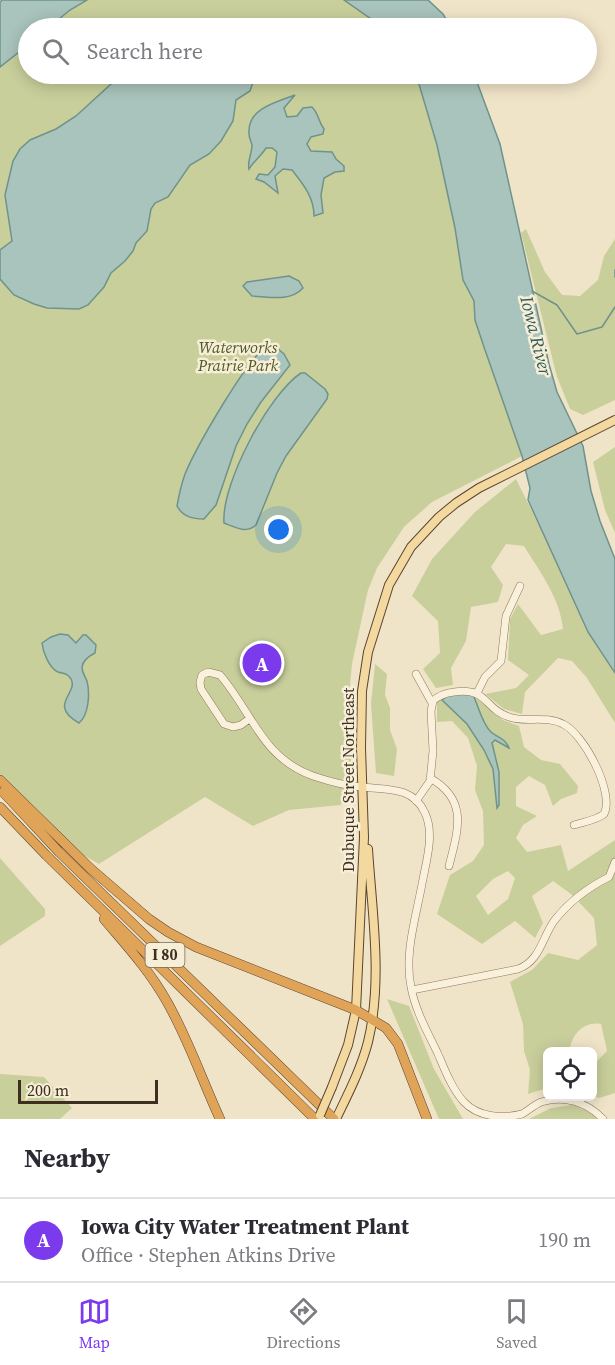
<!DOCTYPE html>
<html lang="en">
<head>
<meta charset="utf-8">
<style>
  body { margin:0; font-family:"Source Serif 4",serif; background:#f7f7f7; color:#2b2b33 }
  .controls { position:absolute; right:18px; bottom:18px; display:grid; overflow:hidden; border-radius:9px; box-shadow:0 3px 15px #0003 }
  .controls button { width:54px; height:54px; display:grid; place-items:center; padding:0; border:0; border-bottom:2px solid #e1e1e2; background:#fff; color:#2b2b33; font:30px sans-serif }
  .scale { position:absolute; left:18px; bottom:15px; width:140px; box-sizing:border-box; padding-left:6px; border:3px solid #3d2e20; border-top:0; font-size:16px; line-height:21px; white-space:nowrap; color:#3d2e20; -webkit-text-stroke:4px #f7eed8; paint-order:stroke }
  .you { position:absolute; left:279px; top:530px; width:21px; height:21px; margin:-15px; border:4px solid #fff; border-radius:50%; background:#1a73e8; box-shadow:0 0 0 9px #1a73e833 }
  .badge { display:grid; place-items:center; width:39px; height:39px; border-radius:50%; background:#7c3aed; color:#fff; font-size:20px; font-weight:700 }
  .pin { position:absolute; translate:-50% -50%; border:3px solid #fff; box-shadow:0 2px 6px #0006 }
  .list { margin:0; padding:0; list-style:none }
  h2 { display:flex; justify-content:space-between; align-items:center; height:78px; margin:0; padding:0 24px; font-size:26px }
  h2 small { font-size:20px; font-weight:400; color:#7c7c81 }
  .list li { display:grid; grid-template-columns:39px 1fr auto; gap:18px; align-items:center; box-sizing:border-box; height:84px; padding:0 24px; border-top:2px solid #e1e1e2 }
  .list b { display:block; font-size:22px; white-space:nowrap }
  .list p { margin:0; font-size:20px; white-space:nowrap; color:#7c7c81 }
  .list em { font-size:20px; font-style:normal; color:#7c7c81 }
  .icon { flex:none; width:33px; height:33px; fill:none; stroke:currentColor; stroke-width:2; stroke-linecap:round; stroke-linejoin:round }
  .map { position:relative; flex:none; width:615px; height:1119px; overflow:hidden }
  .search { position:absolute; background:#fff; box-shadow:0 3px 15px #0003; left:18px; right:18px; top:18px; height:66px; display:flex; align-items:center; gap:15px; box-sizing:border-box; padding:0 21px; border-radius:33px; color:#7c7c81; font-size:22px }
  .sheet { height:162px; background:#fff }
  nav { display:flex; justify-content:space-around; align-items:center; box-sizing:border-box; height:84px; border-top:2px solid #e1e1e2; background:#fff; font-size:16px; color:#7c7c81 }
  nav a { display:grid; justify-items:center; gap:3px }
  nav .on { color:#7c3aed }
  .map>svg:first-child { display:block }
</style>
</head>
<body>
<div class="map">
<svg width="615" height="1119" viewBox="0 0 615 1119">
  <rect width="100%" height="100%" fill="#f0e4c8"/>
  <!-- green -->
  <path fill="#c9cf9b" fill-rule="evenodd" d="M87 0H344L384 28H48L70 10Z
    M28 45V74H416L437 145 455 228 463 280 474 301 475 320 522 456 432 502 404 527 377 568 368 590 352 664 349 696 352 786 346 784 344 788 341 805 289 810 253 826 205 797 99 864 64 844 0 780V67Z
    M526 229 545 272 562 295 580 296 598 280 604 256 615 239V400L583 415 570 409 557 377 521 233Z
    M615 447V533L605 510 593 462Z
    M516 479 604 656 615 674V723L587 678 572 661 558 658 525 692 522 714 504 709 485 694 516 688 529 675 508 660 510 619 518 604 541 635 563 629C560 598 540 572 524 546L506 544 491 567 503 585 498 602 471 607 466 641 451 668 453 685 436 688 423 669 440 653 438 621 412 596 432 559 475 512Z
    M375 664 387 674 385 695 390 708V730L397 749 394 776 376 773 371 704Z
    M472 693 503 720 519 726 524 747 541 760 560 764 578 786 577 793 561 799 553 806 545 785 529 776 516 787V806L537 816 523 825 516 838 527 852 561 845 568 871 615 840V1093L599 1098 593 1095V1065L607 1051 601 1024C583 1021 572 1035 569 1051L548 1052 547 1088 528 1094 530 1070 524 1051 523 1024 510 982 532 970 548 953 578 960 597 945 594 918 571 894 553 881 532 896 543 923 535 938 515 921 482 944 437 914 450 875 473 861 484 845 483 811 475 790 477 766 468 738 452 721 437 722V701ZM508 871 515 878 508 899 488 915 476 896 493 879Z
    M0 858 45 909V916L0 946Z
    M387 999 409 1006 434 1069 463 1119H439Z
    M0 1074 44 1077 72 1108 60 1119H0Z
    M573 1105 586 1110 598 1119H529L551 1108Z"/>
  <!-- water -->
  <path fill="#a9c4bc" stroke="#6f938a" stroke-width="1.5" d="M2 0H87L70 10 48 28H28V45L0 67V2Z
    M344 0H428L443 14 451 28H384Z
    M115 74H254L255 76 250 91 236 100 233 121 221 141 209 154 190 165 168 197 155 203 151 209 147 231 136 243 133 251 125 261 111 273 104 287 88 305 79 309 47 308 34 304 14 295 0 279V250L12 241 5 195 13 161 20 149 30 140 56 129 76 116 112 83Z
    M416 74H474L500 144 549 364 557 392 583 446 591 491 600 521 615 559V673L588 632 528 500 530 488 522 456 484 347 475 320 474 301 463 280 455 228 437 145Z
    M295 95 284 108 287 117 297 116 303 108 312 107C319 114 318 121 324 129L323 134 311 137 307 144 311 151 332 152 336 159 344 166V171L335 172 324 178 321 195 323 213 314 216C314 197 303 184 292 170L283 169 275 176 278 193 264 182 256 179 259 174 268 175 275 167 277 152 272 148H266C261 156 254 161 249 169 247 161 252 154 252 145 251 141 248 136 249 131 249 108 277 102 295 95Z
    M289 276 299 281 303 288C290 302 270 297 252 296L243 286 247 282Z
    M271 343 284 354 290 365 261 402 247 424 236 446 216 505 204 519C193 519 183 517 177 506 179 495 181 485 185 474 195 450 249 353 271 343Z
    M301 373H305L325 389 328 394 327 399 286 456 277 473 256 525C247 534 234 527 224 523 221 484 269 394 301 373Z
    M60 634 68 635 76 643 83 635H86L96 645 95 653C89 656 83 660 82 667 82 673 85 676 87 681 90 693 89 715 79 723 47 705 79 693 71 679 67 673 64 674 58 672 49 668 43 652 42 643L51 637Z
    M472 693C479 706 481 722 491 732 498 738 505 738 509 748L495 740 492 743 499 772V805L497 808 493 769 484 750 467 724 442 700 448 695Z"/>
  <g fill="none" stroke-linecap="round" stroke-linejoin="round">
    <!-- stream -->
    <path stroke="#6f938a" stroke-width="1.5" d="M615 270V277
      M532 291 557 305 577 334 602 327 615 307"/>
    <defs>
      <path id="minor" d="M416 674 432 703
        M477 693 485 677 501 661 506 616 520 586
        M249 719 241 725 233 727 224 724 201 689 200 682 202 675 208 672 220 675C252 712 262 758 313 776 328 781 346 786 362 787 386 790 413 786 425 813 435 834 426 862 422 884 416 917 404 954 411 987 415 1010 428 1033 438 1054 445 1070 452 1089 464 1102 478 1117 502 1119 522 1114 529 1110 534 1105 541 1102 564 1095 587 1102 603 1119
        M430 778C469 800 458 830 449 866
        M416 801 430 781 433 751 431 711 433 701C439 695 445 693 454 692 488 687 484 709 509 717 526 723 546 715 563 724 584 734 615 793 604 814 597 820 583 822 574 825
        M412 990 518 969C540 961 542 938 554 921 568 903 589 887 609 877L615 862"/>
      <path id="major" d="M332 1087 348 1045 356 1010 364 837 361 748 362 691 368 652 389 585 411 547 439 517 456 503 479 488 615 420
        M336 1119C348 1094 361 1069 368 1042 383 980 372 912 368 849"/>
      <path id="highway" d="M0 780 91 869 149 919 168 932 196 947 356 1010 386 1028 398 1044 427 1119
        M3 792 59 852 334 1119
        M0 807 46 855 315 1119
        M104 919C126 945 149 970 166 1000 188 1038 202 1080 220 1119"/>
    </defs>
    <!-- minor casing -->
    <use href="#minor" stroke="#8d765c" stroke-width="8"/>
    <!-- major casing -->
    <use href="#major" stroke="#5b4430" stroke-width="10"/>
    <!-- highway casing -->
    <use href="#highway" stroke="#5b4430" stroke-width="10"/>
    <!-- minor -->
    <use href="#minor" stroke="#faf1dc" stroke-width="7"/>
    <!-- major -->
    <use href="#major" stroke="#f3d9a0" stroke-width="8"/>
    <!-- highway -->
    <use href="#highway" stroke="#e0a458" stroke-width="9"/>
    <defs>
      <path id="major-bridge" d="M320 1115 332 1087"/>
    </defs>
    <!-- major-bridge casing -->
    <use href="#major-bridge" stroke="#5b4430" stroke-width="10" stroke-linecap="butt"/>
    <!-- major-bridge -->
    <use href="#major-bridge" stroke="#f3d9a0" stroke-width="8"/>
  </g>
  <g text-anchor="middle" stroke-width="5" stroke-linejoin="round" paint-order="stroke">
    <!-- shield labels -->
    <rect fill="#f7eed8" stroke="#756857" stroke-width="1.5" x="145.5" y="943" width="39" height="24" rx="4.5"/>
    <g font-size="15" font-weight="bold" fill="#3d2e20">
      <text x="165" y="960">I 80</text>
    </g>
    <!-- park labels -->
    <g font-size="16" font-style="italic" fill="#4d5a26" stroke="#f7eed8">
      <text x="238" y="353">Waterworks<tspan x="238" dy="18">Prairie Park</tspan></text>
    </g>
    <!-- street labels -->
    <g font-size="16" fill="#3d2e20" stroke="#f7eed8">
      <text transform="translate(348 780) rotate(-90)" y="6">Dubuque Street Northeast</text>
    </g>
    <!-- water labels -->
    <g font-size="18" font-style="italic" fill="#2f5d5a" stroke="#f7eed8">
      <text transform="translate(536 336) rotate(76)" y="6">Iowa River</text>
    </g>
  </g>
</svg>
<div class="controls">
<button><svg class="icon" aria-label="locate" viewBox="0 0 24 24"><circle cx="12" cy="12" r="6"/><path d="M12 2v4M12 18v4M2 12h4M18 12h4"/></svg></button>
</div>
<div class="scale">200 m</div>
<div class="you"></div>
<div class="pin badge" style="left:262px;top:663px">A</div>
<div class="search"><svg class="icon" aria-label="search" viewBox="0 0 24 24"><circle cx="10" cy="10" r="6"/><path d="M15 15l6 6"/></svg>Search here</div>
</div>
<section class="sheet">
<h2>Nearby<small></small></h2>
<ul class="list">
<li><span class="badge">A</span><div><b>Iowa City Water Treatment Plant</b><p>Office · Stephen Atkins Drive</p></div><em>190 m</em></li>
</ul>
</section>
<nav>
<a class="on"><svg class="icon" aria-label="map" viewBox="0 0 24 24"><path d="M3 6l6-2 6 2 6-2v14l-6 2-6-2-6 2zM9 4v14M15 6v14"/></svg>Map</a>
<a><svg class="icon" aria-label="directions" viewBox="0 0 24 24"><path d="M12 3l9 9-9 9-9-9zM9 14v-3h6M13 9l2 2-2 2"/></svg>Directions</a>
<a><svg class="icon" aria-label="saved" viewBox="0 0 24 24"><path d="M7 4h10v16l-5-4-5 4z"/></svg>Saved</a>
</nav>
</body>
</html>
